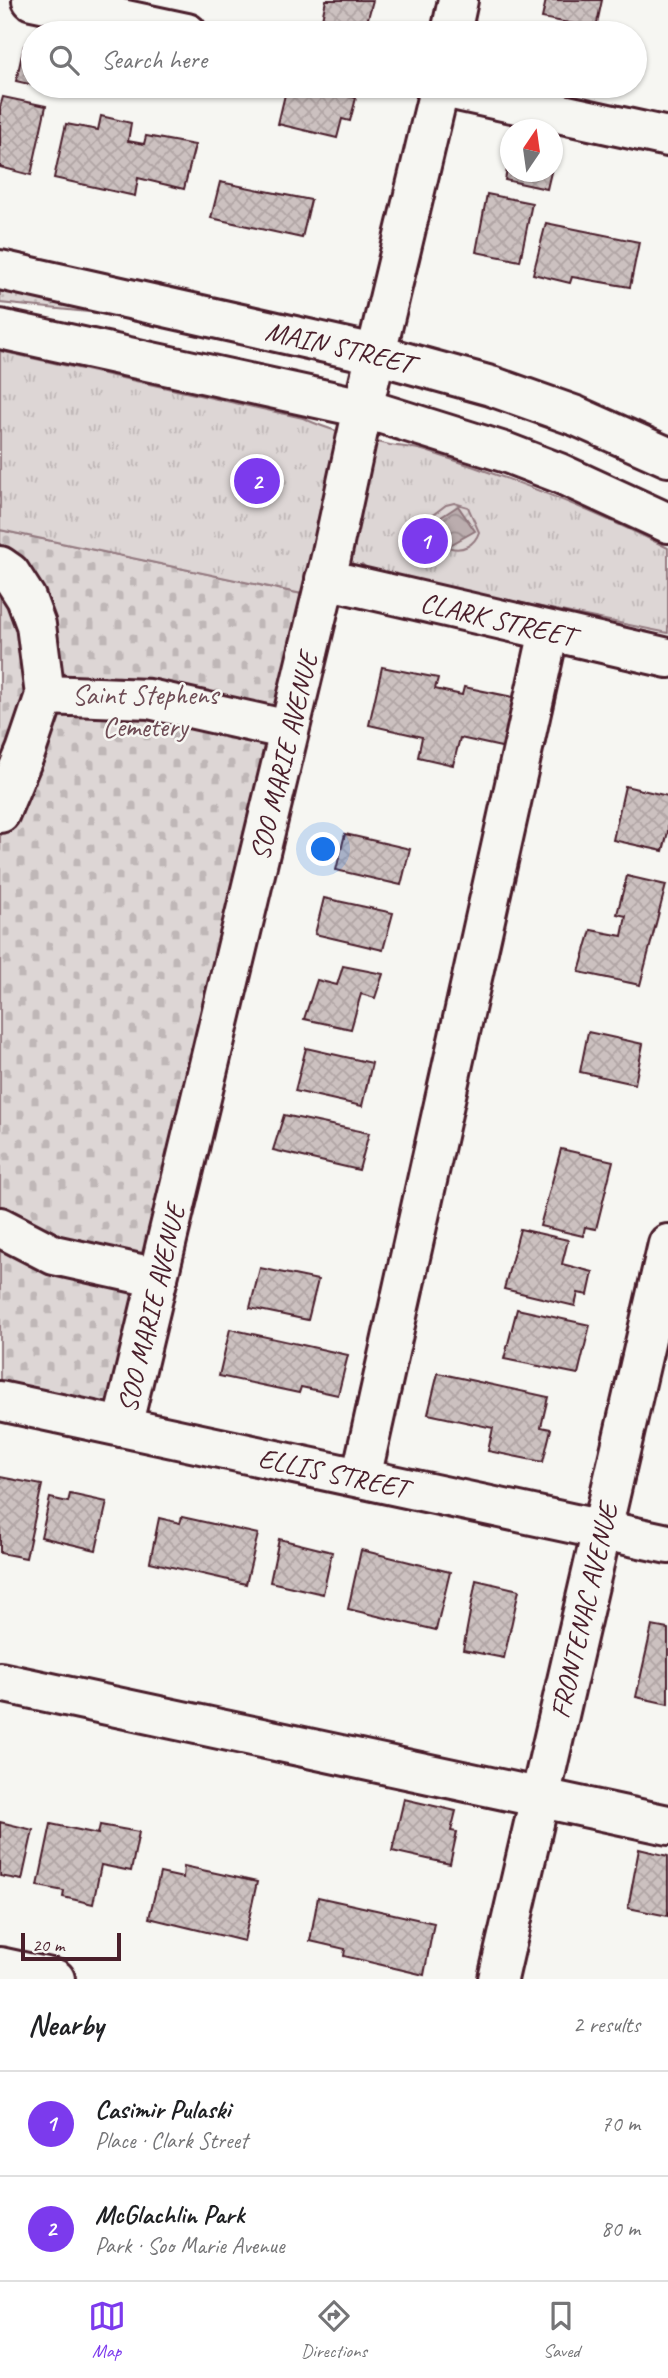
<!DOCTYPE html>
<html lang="en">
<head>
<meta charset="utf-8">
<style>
  body { margin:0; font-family:Caveat,sans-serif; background:#f2f2f2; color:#202124 }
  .compass { position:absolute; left:500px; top:119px; width:63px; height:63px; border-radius:50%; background:#fff; box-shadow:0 2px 5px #0004; rotate:13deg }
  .scale { position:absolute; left:21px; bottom:18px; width:100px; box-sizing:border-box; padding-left:7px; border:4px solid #4a1f2b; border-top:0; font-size:19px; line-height:24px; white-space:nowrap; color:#4a1f2b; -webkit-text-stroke:5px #f6f6f2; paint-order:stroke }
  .you { position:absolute; left:324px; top:850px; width:24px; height:24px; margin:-18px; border:5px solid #fff; border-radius:50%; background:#1a73e8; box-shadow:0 0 0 10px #1a73e833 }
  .badge { display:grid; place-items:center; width:46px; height:46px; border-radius:50%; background:#7c3aed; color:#fff; font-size:23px; font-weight:700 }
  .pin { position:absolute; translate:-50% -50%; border:4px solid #fff; box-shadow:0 2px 7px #0006 }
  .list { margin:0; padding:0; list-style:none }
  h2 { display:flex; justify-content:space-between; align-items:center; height:91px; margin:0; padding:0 28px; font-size:30px }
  h2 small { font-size:23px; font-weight:400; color:#757577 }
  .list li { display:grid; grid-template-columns:46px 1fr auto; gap:21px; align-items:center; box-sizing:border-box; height:105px; padding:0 28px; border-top:2px solid #e0e0e0 }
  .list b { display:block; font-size:26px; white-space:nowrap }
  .list p { margin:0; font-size:23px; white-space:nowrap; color:#757577 }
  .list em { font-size:23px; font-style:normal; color:#757577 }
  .icon { flex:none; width:38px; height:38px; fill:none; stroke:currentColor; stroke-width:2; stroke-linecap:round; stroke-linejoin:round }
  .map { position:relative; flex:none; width:668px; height:1979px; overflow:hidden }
  .search { position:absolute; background:#fff; box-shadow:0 2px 5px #0004; left:21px; right:21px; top:21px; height:77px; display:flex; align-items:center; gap:18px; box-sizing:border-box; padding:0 24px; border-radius:38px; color:#757577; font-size:26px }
  .sheet { height:301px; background:#fff }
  nav { display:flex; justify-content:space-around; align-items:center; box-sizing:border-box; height:98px; border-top:2px solid #e0e0e0; background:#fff; font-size:19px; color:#757577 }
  nav a { display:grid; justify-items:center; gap:4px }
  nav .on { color:#7c3aed }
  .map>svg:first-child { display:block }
</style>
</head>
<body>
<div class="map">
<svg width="668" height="1979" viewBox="0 0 668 1979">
  <defs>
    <pattern id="grass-dots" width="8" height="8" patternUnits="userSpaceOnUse" patternTransform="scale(1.75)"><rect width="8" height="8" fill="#ddd6d5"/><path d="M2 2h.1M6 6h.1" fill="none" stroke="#bfb7b7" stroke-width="1.8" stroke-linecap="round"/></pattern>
    <pattern id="cemetery-stones" width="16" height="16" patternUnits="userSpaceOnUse" patternTransform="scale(1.75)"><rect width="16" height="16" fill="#ddd6d5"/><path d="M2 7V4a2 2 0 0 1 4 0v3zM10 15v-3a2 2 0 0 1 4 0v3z" fill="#bfb7b7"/></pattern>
    <pattern id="park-tufts" width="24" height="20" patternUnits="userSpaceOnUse" patternTransform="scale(1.75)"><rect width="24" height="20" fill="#ddd6d5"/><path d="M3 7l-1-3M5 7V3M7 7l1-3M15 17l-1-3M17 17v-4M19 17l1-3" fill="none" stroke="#bfb7b7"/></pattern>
    <pattern id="garden-furrows" width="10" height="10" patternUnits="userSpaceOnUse" patternTransform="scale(1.75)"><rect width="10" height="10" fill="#ddd6d5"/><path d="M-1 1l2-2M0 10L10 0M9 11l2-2" fill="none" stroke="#bfb7b7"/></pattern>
    <pattern id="water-waves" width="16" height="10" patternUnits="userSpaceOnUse" patternTransform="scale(1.75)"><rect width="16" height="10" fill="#bbadae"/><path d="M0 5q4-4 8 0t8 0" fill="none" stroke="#9a8c8e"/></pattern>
    <pattern id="building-cross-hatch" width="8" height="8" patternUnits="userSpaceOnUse" patternTransform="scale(1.75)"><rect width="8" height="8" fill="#ccc1c0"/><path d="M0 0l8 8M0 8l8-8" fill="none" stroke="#b1a5a5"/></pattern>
  </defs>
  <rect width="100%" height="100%" fill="#f6f6f2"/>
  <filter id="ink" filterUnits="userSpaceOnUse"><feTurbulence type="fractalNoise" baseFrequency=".0143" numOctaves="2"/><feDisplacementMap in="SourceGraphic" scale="14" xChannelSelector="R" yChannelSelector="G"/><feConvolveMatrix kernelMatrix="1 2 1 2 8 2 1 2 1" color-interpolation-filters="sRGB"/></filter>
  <g filter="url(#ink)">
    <!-- grass -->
    <path fill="url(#grass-dots)" stroke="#947a80" stroke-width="2" d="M0 286 98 306 97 313 0 303Z"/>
    <!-- cemetery -->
    <path fill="url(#cemetery-stones)" stroke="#947a80" stroke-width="2" d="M0 530 321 598 122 1427 0 1399Z"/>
    <!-- park -->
    <path fill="url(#park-tufts)" stroke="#947a80" stroke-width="2" d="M0 351 303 418C330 431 361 438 390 445 402 447 414 447 426 451 509 477 590 509 668 548V633L371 572 362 564 321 598 0 530Z"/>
    <!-- garden -->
    <path fill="url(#garden-furrows)" stroke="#947a80" stroke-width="2" d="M454 503 468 507 479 532C470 560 428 551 430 517L446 505Z"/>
    <!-- water -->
    <path fill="url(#water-waves)" stroke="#8e747a" stroke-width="2" d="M458 506 475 531 450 545 432 523Z"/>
    <!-- building -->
    <path fill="url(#building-cross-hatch)" stroke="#4a1f2b" stroke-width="2" d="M326 0H373L364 33H319Z
      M546 0H602L596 28 542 18Z
      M24 46 33 48V85L16 81Z
      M287 86H306L356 98 350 121 342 119 337 138 278 124Z
      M3 97 46 106 31 175 0 167V107Z
      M101 116 131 123 128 141 144 144 146 136 195 145 184 189 138 178 135 196 54 178 66 124 98 130Z
      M510 154V172H551L547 189 505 180Z
      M220 182 311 200 302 238 211 218Z
      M487 194 532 203 520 261 476 252Z
      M546 223 639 242 630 287 572 277 570 283 533 274Z
      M382 667 438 678 435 689 462 695 464 687 527 700 515 750 460 738 453 765 418 757 422 737 369 725Z
      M625 786 668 796V832L663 851 613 840Z
      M345 834 410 849 401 885 336 870Z
      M627 876 666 885 640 985 579 972 591 930 622 936 626 916 617 914Z
      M324 898 393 913 383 950 315 934Z
      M343 966 383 974 375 998 361 994 351 1029 304 1019 317 980 337 985Z
      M588 1032 643 1044 635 1084 580 1072Z
      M306 1048 372 1063 362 1106 295 1091Z
      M284 1115 369 1133 359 1170 273 1150Z
      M561 1149 613 1161 596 1229 585 1227 583 1236 540 1226Z
      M520 1229 568 1240 562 1264 593 1272 588 1295 578 1293 575 1306 504 1289Z
      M260 1268 318 1280 308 1320 250 1308Z
      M517 1309 590 1325 578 1374 504 1359Z
      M230 1329 348 1355 338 1395 301 1387 299 1393 219 1376Z
      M438 1373 548 1397 541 1427 551 1429 543 1462 488 1451 493 1428 428 1414Z
      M0 1477 42 1485 26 1558 0 1553Z
      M70 1494 107 1502 96 1550 41 1537 50 1498 68 1502Z
      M182 1517 258 1534 246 1584 150 1562 159 1518 180 1523Z
      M279 1539 332 1552 323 1594 270 1582Z
      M361 1550 450 1572 436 1630 348 1609Z
      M476 1580 519 1590 504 1658 463 1650Z
      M652 1626 668 1629V1704L636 1697Z
      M404 1799 456 1811 451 1831 457 1832 450 1864 392 1851Z
      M0 1822 33 1830 22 1880 0 1876Z
      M51 1824 98 1834 100 1825 139 1832 131 1871 101 1865 93 1904 63 1897 64 1891 38 1886Z
      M639 1849 668 1856V1916L628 1908Z
      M184 1866 257 1882 244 1941 149 1918 160 1873 183 1878Z
      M318 1897 434 1923 424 1975 344 1956 345 1949 310 1941Z"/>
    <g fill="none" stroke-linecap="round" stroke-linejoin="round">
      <defs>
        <g id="minor">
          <path d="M32 0 187 33"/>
          <path d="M451 33 458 0"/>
          <path d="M434 86 668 137"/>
          <path d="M0 566 10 573 26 598 36 625 45 695 26 751 0 813"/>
          <path id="s1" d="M325 579 668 658"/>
          <path d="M45 695 149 699 289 730"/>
          <path d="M0 1227 54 1255 158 1278"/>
          <path id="s2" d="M0 1401 668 1544"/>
          <path id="s3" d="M122 1427 331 557 363 408 440 86"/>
          <path d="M361 1478 549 631"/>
          <path d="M0 1682 668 1825"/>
          <path d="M0 1967 55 1979"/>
          <path id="s4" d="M498 1979 668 1244"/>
        </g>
        <g id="major">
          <path id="s5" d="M0 270 375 354 491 386 576 416 668 457"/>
          <path d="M0 329 363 408 507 453 559 473 668 523"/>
        </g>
      </defs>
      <!-- minor casing -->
      <use href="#minor" stroke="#4a1f2b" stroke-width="44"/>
      <!-- major casing -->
      <use href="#major" stroke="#4a1f2b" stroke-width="44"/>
      <!-- minor -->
      <use href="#minor" stroke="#f6f6f2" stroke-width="38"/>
      <!-- major -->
      <use href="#major" stroke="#f6f6f2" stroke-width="38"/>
    </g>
  </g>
  <g text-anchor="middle" stroke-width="5" stroke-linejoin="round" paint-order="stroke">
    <!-- street labels -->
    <g font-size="28" fill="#4a1f2b" stroke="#f6f6f2">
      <text dy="10" stroke="none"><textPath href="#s5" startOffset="348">MAIN STREET</textPath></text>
      <text dy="10" stroke="none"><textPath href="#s1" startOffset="177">CLARK STREET</textPath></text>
      <text dy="10" stroke="none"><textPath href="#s3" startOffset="690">SOO MARIE AVENUE</textPath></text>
      <text dy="10" stroke="none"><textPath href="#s3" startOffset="122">SOO MARIE AVENUE</textPath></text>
      <text dy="10" stroke="none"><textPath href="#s2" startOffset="341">ELLIS STREET</textPath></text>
      <text dy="10" stroke="none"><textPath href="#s4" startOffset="378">FRONTENAC AVENUE</textPath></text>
    </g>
    <!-- park labels -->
    <g font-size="28" fill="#6f4d56" stroke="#f6f6f2">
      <text x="145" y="704">Saint Stephens<tspan x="145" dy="32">Cemetery</tspan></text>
    </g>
  </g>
</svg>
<svg class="compass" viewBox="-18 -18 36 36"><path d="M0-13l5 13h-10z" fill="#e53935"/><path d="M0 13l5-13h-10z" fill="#757577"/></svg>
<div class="scale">20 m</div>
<div class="you"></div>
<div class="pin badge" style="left:425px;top:541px">1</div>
<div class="pin badge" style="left:257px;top:481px">2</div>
<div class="search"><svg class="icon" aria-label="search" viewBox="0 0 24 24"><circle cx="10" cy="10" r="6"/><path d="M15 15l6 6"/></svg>Search here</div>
</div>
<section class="sheet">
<h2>Nearby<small>2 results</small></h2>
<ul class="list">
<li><span class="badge">1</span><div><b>Casimir Pulaski</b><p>Place · Clark Street</p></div><em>70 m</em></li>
<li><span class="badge">2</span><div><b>McGlachlin Park</b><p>Park · Soo Marie Avenue</p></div><em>80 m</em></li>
</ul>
</section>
<nav>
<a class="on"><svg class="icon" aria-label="map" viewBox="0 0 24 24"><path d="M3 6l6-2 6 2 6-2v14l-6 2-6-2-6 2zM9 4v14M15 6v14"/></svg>Map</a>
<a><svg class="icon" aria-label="directions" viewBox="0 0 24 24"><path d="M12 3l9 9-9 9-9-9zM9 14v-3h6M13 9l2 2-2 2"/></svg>Directions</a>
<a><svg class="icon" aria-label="saved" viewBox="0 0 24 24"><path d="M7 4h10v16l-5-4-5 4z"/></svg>Saved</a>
</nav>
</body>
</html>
